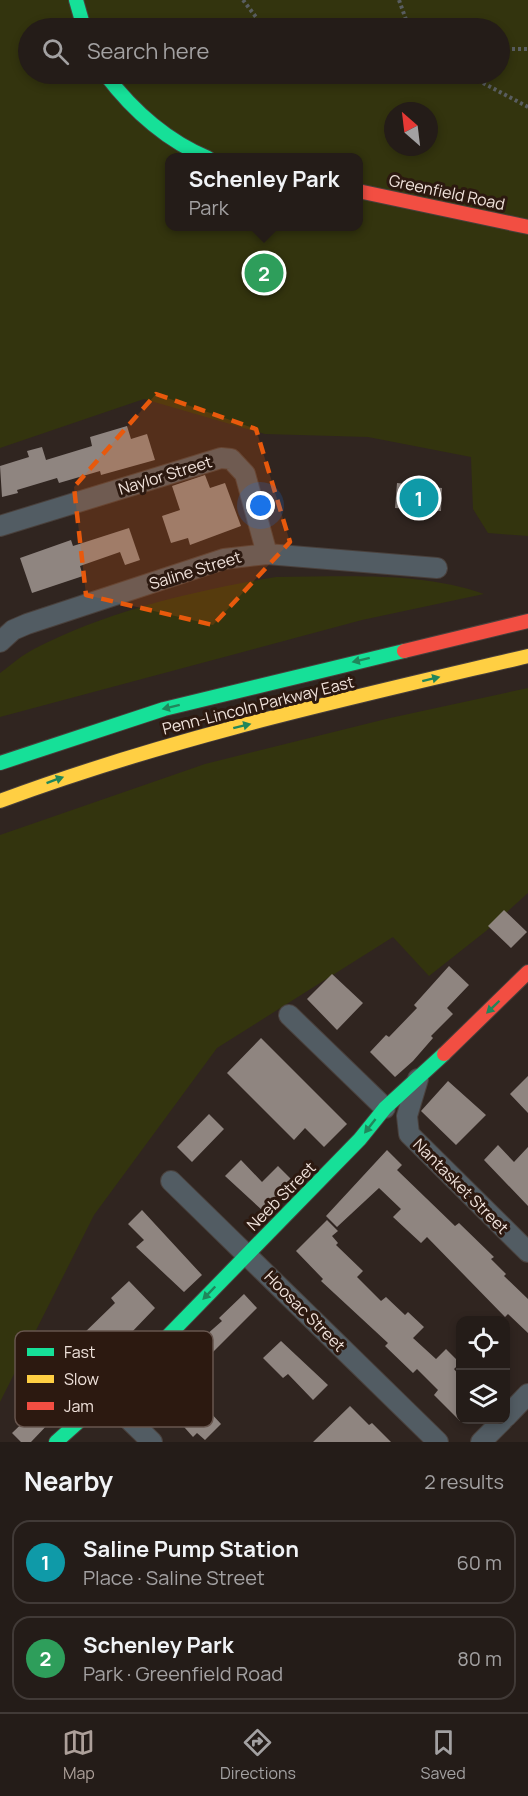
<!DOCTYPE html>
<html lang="en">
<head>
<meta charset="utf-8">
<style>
  body { margin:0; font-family:Manrope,sans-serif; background:#302925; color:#f1f3f6 }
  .controls { position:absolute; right:18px; bottom:18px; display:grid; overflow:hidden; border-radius:12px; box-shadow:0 3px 9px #0003 }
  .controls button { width:54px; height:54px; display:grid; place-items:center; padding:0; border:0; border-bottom:2px solid #413a37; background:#241c18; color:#f1f3f6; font:30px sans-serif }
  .compass { position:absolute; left:384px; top:102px; width:54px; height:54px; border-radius:50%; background:#241c18; box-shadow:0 3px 9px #0003; rotate:332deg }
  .you { position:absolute; left:261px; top:506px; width:21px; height:21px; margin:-15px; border:4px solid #fff; border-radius:50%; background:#1a73e8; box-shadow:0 0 0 9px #1a73e833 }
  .badge { display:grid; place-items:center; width:39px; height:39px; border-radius:50%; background:#ada09a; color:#fff; font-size:20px; font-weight:700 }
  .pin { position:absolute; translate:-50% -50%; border:3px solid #fff; box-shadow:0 2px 6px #0006 }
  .popup { position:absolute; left:165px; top:153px; width:198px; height:78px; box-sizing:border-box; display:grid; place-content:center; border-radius:12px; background:#241c18; filter:drop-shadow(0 2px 4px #0005); font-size:20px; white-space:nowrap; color:#a3a1a2 }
  .popup b { font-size:22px; color:#f1f3f6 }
  .popup::after { content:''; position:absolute; left:50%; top:100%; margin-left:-12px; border:12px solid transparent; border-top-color:#241c18 }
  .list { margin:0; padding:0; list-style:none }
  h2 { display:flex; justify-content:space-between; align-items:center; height:78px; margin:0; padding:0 24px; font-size:26px }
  h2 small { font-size:20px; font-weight:400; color:#a3a1a2 }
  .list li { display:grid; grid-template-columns:39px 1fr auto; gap:18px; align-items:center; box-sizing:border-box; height:84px; margin:0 12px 12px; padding:0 12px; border:2px solid #413a37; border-radius:18px }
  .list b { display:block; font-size:22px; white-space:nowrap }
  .list p { margin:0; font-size:20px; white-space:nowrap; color:#a3a1a2 }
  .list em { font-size:20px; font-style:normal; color:#a3a1a2 }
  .icon { flex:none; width:33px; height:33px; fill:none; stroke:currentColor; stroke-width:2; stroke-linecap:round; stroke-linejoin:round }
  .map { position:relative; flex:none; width:528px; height:1442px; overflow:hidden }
  .search { position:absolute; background:#241c18; box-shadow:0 3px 9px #0003; left:18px; right:18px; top:18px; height:66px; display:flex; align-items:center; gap:15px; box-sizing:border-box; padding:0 21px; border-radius:33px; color:#a3a1a2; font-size:22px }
  .sheet { height:270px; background:#241c18 }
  nav { display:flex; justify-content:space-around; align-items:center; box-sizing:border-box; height:84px; border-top:2px solid #413a37; background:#241c18; font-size:16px; color:#a3a1a2 }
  nav a { display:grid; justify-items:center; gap:3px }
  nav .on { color:#ada09a }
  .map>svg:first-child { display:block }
</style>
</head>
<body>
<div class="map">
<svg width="528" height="1442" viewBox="0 0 528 1442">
  <rect width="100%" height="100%" fill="#302520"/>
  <!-- green -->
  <path fill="#33340e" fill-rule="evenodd" d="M0 0H528V536L488 533 473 509 471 457 368 437 265 434 144 399 0 448ZM28 28H500V74H28ZM393 111H429V147H393ZM170 158H358V226H170Z
    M276 577C344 577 419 571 484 594L362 620 0 717V673C11 665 22 655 34 649 106 611 197 590 276 577Z
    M528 688V893L486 931 429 976 393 937 217 1048 94 1215 0 1402V835L205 764 390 718Z"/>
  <!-- building -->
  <path fill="#8f8580" d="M127 426 131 439 147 434 155 460 101 475 100 471 59 483 57 478 17 490 18 493 2 497 0 466 29 457 27 451 42 447 46 460 92 446 90 437Z
    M205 475 210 488 225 483 241 526 190 545 188 538 171 543 162 516 180 510 172 486Z
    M397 483 442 488 441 511 395 508Z
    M129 528 140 560 125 565 120 552 80 566 83 576 32 593 20 558 71 540 73 546Z
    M504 910 527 932 511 948 488 926Z
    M449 966 469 985 447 1008 453 1014 431 1036 433 1038 413 1061 395 1077 370 1052 386 1035 389 1037 417 1008 414 1005Z
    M332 974 363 1003 337 1030 307 999Z
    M261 1038 347 1124 324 1147 305 1128 294 1140 227 1073Z
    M528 1076V1113L510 1094Z
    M448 1081 486 1115 456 1145 421 1111Z
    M209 1114 224 1129 192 1162 177 1147Z
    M498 1145 514 1162 528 1147V1206L484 1160Z
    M387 1150 402 1165 397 1170 455 1226 459 1223 494 1257 491 1259 506 1274 504 1276 528 1299V1333L508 1314 505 1317 427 1237 421 1243 393 1217 401 1209 379 1188 337 1227 326 1216Z
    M241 1160 262 1182 278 1166 293 1181 263 1211 225 1176Z
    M142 1210 202 1275 184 1292 136 1247 144 1240 128 1224Z
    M327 1220 338 1231 332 1236 338 1243 336 1245 363 1271 357 1277 381 1301 386 1297 405 1315 408 1312 424 1327 413 1338 436 1359 446 1349 460 1363 454 1369 460 1376V1421L434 1395 438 1390 417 1369 413 1373 385 1346 388 1343 321 1281 323 1279 296 1251Z
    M129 1281 155 1308 104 1361 80 1337 115 1303 111 1298Z
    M244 1294 257 1308 209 1356 197 1343 222 1321 219 1318Z
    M281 1341 328 1385 313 1400 288 1374 283 1378 263 1358Z
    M172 1371 221 1424 205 1440 197 1433 193 1437 152 1391Z
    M56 1382 73 1398 31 1442H21L12 1433 36 1410 32 1405Z
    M350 1406 369 1425 372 1423 391 1442H313Z"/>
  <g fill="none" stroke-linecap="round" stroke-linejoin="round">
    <defs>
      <path id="street" d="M0 526 221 458 231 459 245 474 267 554
        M0 642 13 630 27 624 224 559 267 554 437 568
        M289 1015 385 1108
        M418 1079 407 1116 409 1134 528 1252
        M171 1181 438 1442
        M65 1348 117 1408 152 1442
        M506 1417 528 1394
        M481 1442 503 1420"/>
      <path id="fast" d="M76 0 84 28
        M105 74C133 111 165 140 208 158
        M0 763 164 709 404 651
        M56 1442 123 1382 360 1139 385 1108 444 1054"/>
      <path id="slow" d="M0 801C172 737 350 698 528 656"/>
      <path id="jam" d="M358 191 528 227
        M404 651 528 621
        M444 1054 528 972"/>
    </defs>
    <!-- street casing -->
    <use href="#street" stroke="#49403c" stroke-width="22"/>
    <!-- fast casing -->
    <use href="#fast" stroke="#49403c" stroke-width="16"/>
    <!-- slow casing -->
    <use href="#slow" stroke="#49403c" stroke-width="16"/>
    <!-- jam casing -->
    <use href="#jam" stroke="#49403c" stroke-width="16"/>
    <!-- path -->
    <path stroke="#595d60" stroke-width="4" stroke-dasharray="3 3" stroke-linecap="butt" d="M243 0 262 25 283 28
      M399 0 409 28
      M500 49H528
      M461 74 470 76 528 107"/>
    <!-- street -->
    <use href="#street" stroke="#525c63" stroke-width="20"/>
    <!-- fast -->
    <use href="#fast" stroke="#16e098" stroke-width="14"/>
    <!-- slow -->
    <use href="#slow" stroke="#ffcf43" stroke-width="14"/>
    <!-- jam -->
    <use href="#jam" stroke="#f24e42" stroke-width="14"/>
  </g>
  <!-- one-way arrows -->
  <defs><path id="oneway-solid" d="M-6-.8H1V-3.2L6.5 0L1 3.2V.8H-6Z" transform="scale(1.5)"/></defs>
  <g fill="#20865b">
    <use href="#oneway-solid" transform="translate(361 660) rotate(166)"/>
    <use href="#oneway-solid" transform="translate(431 679) rotate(-14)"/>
    <use href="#oneway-solid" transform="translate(171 707) rotate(166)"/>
    <use href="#oneway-solid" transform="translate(242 726) rotate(-14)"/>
    <use href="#oneway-solid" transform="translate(55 780) rotate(-20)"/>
    <use href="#oneway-solid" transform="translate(493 1007) rotate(136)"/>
    <use href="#oneway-solid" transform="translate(370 1126) rotate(128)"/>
    <use href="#oneway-solid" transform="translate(209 1293) rotate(134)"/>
  </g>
  <!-- marked area -->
  <path fill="#e8590c" fill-opacity="0.2" stroke="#e8590c" stroke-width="4.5" stroke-dasharray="12 8" stroke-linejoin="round" d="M156 394 256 429 290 542 213 625 86 595 74 487Z"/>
  <g text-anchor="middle" stroke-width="6" stroke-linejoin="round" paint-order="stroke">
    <!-- street labels -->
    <g font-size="16" fill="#f0e2db" stroke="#2c1910">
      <text transform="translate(447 192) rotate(12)" y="6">Greenfield Road</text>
      <text transform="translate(165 475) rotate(-17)" y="6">Naylor Street</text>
      <text transform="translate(195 570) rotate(-17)" y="6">Saline Street</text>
      <text transform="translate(258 705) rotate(-14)" y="6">Penn-Lincoln Parkway East</text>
      <text transform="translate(461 1186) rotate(45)" y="6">Nantasket Street</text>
      <text transform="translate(281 1196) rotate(-45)" y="6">Neeb Street</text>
      <text transform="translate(305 1311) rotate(45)" y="6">Hoosac Street</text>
    </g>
  </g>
  <!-- legend -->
  <rect x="15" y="1331" width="198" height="96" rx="9" fill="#2c1910" stroke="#67554d" stroke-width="1.5"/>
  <rect x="27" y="1348" width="27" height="8" fill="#16e098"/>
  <rect x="27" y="1375" width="27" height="8" fill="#ffcf43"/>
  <rect x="27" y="1402" width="27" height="8" fill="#f24e42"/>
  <g font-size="16" fill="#f0e2db">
    <text x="64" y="1358">Fast</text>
    <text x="64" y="1385">Slow</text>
    <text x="64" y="1412">Jam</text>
  </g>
</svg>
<div class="controls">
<button><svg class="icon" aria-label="locate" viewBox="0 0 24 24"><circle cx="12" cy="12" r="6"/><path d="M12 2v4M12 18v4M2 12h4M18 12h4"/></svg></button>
<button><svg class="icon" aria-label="layers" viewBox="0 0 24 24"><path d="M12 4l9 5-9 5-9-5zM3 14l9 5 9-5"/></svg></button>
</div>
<svg class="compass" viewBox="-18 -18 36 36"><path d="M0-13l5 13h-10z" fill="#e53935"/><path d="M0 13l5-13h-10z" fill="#a3a1a2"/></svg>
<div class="you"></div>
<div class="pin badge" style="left:419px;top:498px;background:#0f9aa8">1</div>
<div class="pin badge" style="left:264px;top:273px;background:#2e9e5b">2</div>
<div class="popup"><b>Schenley Park</b>Park</div>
<div class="search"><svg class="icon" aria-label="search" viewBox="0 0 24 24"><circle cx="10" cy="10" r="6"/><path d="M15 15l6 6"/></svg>Search here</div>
</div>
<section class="sheet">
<h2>Nearby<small>2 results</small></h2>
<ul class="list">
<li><span class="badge" style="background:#0f9aa8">1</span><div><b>Saline Pump Station</b><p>Place · Saline Street</p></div><em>60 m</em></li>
<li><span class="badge" style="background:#2e9e5b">2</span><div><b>Schenley Park</b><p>Park · Greenfield Road</p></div><em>80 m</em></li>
</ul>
</section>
<nav>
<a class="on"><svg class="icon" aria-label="map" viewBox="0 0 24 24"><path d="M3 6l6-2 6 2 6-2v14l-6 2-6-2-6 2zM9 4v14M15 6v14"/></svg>Map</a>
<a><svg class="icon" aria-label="directions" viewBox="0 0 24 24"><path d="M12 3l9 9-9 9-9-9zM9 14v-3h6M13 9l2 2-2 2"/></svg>Directions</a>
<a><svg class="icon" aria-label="saved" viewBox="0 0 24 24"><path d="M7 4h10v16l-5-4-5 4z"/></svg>Saved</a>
</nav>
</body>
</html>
